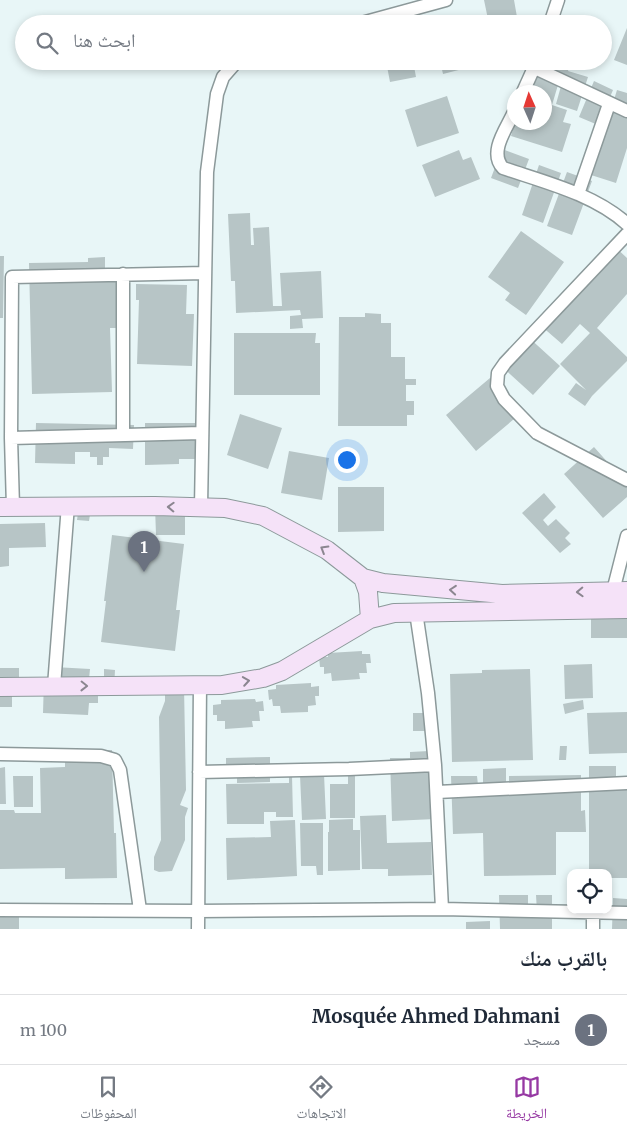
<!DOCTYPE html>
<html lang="ar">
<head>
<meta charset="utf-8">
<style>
  body { margin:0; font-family:Merriweather,"Noto Naskh Arabic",serif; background:#f6f6f7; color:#1f2937; direction:rtl }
  .controls { position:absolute; right:15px; bottom:15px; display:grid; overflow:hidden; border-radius:10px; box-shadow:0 2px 8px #0003 }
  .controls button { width:45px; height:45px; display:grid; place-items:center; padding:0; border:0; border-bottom:1px solid #e0e1e3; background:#fff; color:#1f2937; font:25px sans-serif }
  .compass { position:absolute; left:507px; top:85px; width:45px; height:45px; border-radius:50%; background:#fff; box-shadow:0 2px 8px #0003; rotate:357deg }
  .you { position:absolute; left:346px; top:459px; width:18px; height:18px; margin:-12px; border:4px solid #fff; border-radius:50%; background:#1a73e8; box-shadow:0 0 0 8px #1a73e833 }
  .badge { display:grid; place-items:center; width:32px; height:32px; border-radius:50%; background:#9639a3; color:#fff; font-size:16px; font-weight:700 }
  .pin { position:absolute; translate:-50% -41px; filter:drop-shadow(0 1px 2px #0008) }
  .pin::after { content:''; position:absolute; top:26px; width:18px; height:15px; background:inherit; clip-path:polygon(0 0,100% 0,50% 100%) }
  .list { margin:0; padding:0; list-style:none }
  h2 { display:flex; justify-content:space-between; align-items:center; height:65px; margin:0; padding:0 20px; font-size:21px }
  h2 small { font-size:16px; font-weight:400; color:#747a83 }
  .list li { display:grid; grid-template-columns:32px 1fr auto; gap:15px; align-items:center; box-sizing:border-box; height:70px; padding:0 20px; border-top:1px solid #e0e1e3 }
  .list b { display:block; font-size:19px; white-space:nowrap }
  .list p { margin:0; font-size:16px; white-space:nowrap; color:#747a83 }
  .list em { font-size:16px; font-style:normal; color:#747a83 }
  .icon { flex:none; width:28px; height:28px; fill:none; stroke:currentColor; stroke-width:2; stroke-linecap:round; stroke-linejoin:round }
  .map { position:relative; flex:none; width:627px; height:929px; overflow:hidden; direction:ltr }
  .search { position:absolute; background:#fff; box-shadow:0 2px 8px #0003; left:15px; right:15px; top:15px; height:55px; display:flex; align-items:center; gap:12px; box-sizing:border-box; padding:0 18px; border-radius:28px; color:#747a83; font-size:19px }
  .sheet { height:135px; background:#fff }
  nav { display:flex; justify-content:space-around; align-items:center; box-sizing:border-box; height:70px; border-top:1px solid #e0e1e3; background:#fff; font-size:14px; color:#747a83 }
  nav a { display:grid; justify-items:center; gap:2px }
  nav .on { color:#9639a3 }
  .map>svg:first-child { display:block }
</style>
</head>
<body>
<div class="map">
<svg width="627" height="929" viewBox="0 0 627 929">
  <rect width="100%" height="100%" fill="#e8f6f7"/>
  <!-- building -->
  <path fill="#b7c5c6" d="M484 0H514L517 17H520L522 24H489Z
    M627 28V65L614 60Z
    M386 61H413L416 77 390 82Z
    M440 61H490V62L443 74Z
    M535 61H571L568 71 588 77 577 111 556 104 561 86 558 85 552 105 567 110 563 122 571 124 562 152 511 136 515 122H544V92H525Z
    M594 81 613 90 598 125 579 117Z
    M617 90 627 93V148L616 183 591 175Z
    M447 96 459 133 417 147 405 110Z
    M502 149 529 159 518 188 491 178Z
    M459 150 463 160 471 157 480 179 435 197 422 165Z
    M539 165 561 173 543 223 522 215Z
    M567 172 592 181 572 235 547 226Z
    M250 213 251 245H254L253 228 269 227 273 306H282L280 273 321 271 323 318 302 319 303 328 290 329V316L301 315 300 310 236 313 235 281H231L228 214Z
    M521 231 564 262 526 315 505 300 510 293 488 277Z
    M612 244 627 258V294L597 328 627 357V361L592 396 585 406 568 394 576 383 586 390 560 364 590 333 580 324 562 344 540 325Z
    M0 256H4L3 318H0Z
    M105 257V276H117L118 328H110L112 392 32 394 29 263 88 262V258Z
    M136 284 187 285 186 314H194L192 366 137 364 139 300H136Z
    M365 313 381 314V323H391V357H405V379H416V385H406V401H414V415H407V426H338L339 317H365Z
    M234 333H316L315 343H320V395H234Z
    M526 335 560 366 533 395 499 364Z
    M490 378 520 414 476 451 446 415Z
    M240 414 282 428 268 469 227 455Z
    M36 423 134 425 133 449 109 448V457H103V465H97V457H90V452H75V464L35 463Z
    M145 423H195V459H179V464L145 465Z
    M594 447 627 484V497L603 518 564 474Z
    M289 451 329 458 322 500 281 493Z
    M338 487H384V531L338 532Z
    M544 493 556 507 543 520 548 526 556 519 570 533 565 538 571 544 560 553 522 513Z
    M79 506 91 508 89 521 77 520Z
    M155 506H185V535H156Z
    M45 523 46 547 9 548V566L0 567V524Z
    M112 535 184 544 176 610H180L175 651 101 642 106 601H104Z
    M627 602V638H591V603Z
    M362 651V654H370L371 663H366L367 673H359L360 679 332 681 331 673 324 674V667H320L319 657H328V653Z
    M592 664 593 698 565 699 564 665Z
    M54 667 90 669 89 679H104V669L115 670 114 689H98V703H89L88 715 43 713 44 679 54 680Z
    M0 668H19V690H12V707H0Z
    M530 669 533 760 452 762 450 674 482 673V670Z
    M165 683 184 687 186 790 180 805 188 808 185 817V840L172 871 159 872 154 870V857L161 840 159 717 165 701Z
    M311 683V687L319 686V696H315L316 705 308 706V712L281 713 280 706H273L272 699 269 700 268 690 276 689V685Z
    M255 699 256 702 263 701 264 711H259L260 721H252L253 727 225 729V721H217V715H213V705L221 704V700Z
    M583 700 584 709 565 714 563 704Z
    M627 712V753L589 754 587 713Z
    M413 713H427V731H413Z
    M560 746H567L566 760H559Z
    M112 750 114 833H116L117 878 65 879V868L0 869V810H14L15 813H41L40 768 65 767V751Z
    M429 751 435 819 392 821 390 758H410V752Z
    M270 757V782L237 783V778H226V758Z
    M589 766H616V785H627V878H608V873H589Z
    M5 767 6 804H0V768Z
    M506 768V789H509V776L581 775V811L585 810 586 832H556V875L484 876 483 833 453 834 451 776H477L478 785H483V769Z
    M324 774 326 819 302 820 300 775Z
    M289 775H292L293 817H276V812H264V824H227L226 784 289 783Z
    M348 775H355V818H330V784H348Z
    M13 776H33V807H14Z
    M386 815 387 843 431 842 432 875 388 876V869H362L360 816Z
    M353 819V830H360V870L328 871V832H329V820Z
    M295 820 297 876 227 880 226 838 271 837 270 821Z
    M300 823H323V875H317L316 866H301Z
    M499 895H528V912H537L536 895H552V929H500Z
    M613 898 627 899V929H612Z
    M0 908H19V929H0Z
    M490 921V929H466V922Z"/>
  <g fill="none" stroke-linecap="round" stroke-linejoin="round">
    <defs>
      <path id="street" d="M358 24 446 0
        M550 24 558 0
        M535 68 627 111
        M523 92 537 61
        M514 112C507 128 488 152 503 168 544 182 594 194 627 224
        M578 194 609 104
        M627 234 505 363 498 373 497 386 504 399 537 433 627 480
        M123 274V435
        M201 433 11 438 12 277 205 273
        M11 438 13 507
        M201 507 207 172 217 94 223 77 237 61
        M611 599 627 536
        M416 612 428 693 435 765 442 909
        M54 686 68 505
        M0 754 101 756 115 760 120 770 140 910
        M199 772 349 769 435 765
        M437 792 627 783
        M0 910 198 911 442 909 627 913
        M593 912V929
        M198 929 200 684"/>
      <path id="secondary" d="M0 507 155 506 225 508 263 516 327 550 363 578 383 583 502 594 627 591
        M363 578 368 592 370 619
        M0 687 222 685 263 678 282 671 370 619 394 613 627 609"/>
    </defs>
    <!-- street casing -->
    <use href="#street" stroke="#8c999a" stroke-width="15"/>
    <!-- secondary casing -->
    <use href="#secondary" stroke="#8c999a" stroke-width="20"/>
    <!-- street -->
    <use href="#street" stroke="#fff" stroke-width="12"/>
    <!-- secondary -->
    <use href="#secondary" stroke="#f5e2f8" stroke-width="18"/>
  </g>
  <!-- one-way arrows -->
  <defs><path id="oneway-chevron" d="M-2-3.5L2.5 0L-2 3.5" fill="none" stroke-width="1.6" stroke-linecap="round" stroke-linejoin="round" transform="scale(1.25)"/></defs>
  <g stroke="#8b8690">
    <use href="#oneway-chevron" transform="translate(171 507) rotate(-178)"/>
    <use href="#oneway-chevron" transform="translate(324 549) rotate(-149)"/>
    <use href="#oneway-chevron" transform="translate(453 590) rotate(-175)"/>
    <use href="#oneway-chevron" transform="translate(580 592) rotate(178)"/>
    <use href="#oneway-chevron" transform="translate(246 681) rotate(-9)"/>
    <use href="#oneway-chevron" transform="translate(84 686) rotate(1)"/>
  </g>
</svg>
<div class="controls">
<button><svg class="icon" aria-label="locate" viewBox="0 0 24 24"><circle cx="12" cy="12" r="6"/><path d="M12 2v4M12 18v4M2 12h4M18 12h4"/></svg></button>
</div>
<svg class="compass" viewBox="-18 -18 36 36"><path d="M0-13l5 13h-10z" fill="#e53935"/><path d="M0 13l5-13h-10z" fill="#747a83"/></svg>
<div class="you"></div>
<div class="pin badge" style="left:144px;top:572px;background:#6b7280">1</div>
<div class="search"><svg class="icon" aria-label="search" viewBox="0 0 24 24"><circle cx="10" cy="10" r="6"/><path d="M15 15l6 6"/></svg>ابحث هنا</div>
</div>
<section class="sheet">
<h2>بالقرب منك<small></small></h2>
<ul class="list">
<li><span class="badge" style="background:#6b7280">1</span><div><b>Mosquée Ahmed Dahmani</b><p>مسجد</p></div><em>100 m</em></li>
</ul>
</section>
<nav>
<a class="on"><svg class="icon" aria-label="map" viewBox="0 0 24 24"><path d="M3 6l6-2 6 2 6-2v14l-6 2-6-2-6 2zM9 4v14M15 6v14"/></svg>الخريطة</a>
<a><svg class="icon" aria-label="directions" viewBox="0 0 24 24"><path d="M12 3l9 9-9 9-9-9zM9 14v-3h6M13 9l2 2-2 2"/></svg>الاتجاهات</a>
<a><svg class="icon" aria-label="saved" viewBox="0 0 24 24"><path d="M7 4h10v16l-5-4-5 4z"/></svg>المحفوظات</a>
</nav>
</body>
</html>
